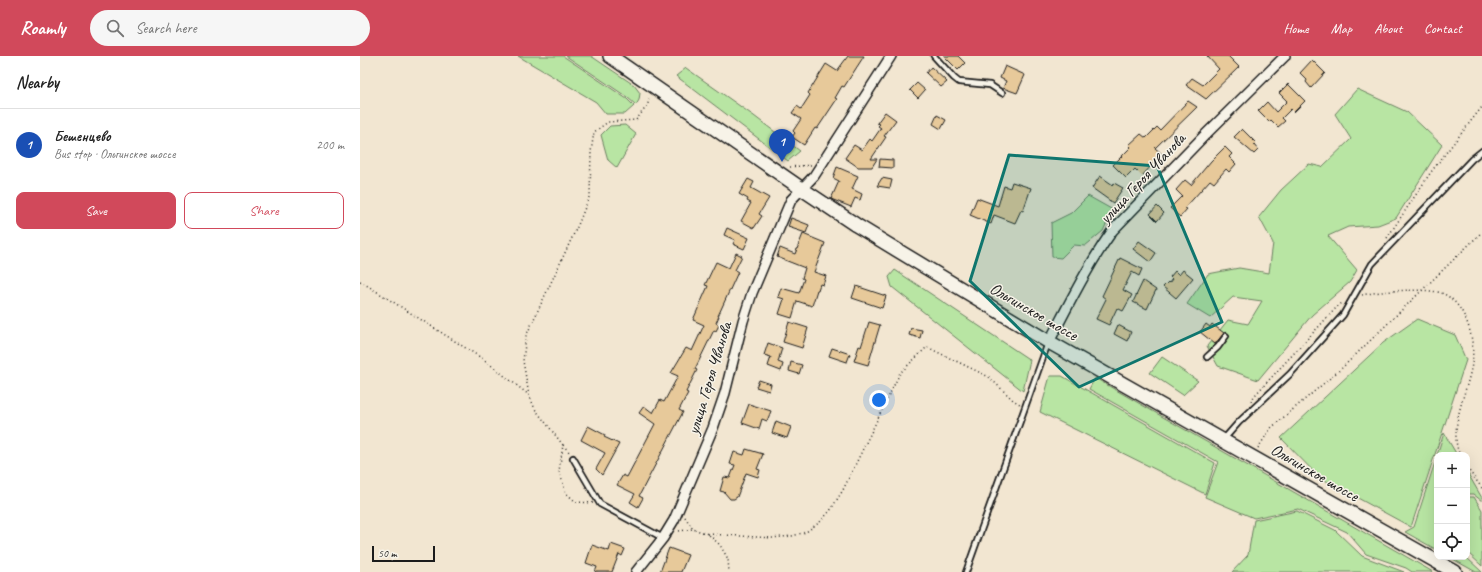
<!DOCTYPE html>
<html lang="en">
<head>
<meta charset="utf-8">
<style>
  body { margin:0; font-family:Caveat,sans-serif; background:#f6f6f6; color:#222 }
  .controls { position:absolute; right:12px; bottom:12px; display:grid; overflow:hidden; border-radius:8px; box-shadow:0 4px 16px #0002 }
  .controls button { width:36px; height:36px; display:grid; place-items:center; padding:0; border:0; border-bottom:1px solid #e0e0e0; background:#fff; color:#222; font:20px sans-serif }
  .scale { position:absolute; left:12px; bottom:10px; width:63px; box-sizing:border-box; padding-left:4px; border:2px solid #1c1c1c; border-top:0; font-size:11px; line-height:14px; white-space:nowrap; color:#1c1c1c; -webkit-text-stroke:3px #f7f3e8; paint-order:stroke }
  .you { position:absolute; left:519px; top:344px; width:14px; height:14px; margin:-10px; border:3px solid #fff; border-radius:50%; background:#1a73e8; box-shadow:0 0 0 6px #1a73e833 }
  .badge { display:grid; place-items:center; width:26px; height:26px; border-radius:50%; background:#d1495b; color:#fff; font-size:13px; font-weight:700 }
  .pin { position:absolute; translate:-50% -33px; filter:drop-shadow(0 1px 2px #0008) }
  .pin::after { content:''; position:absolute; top:21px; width:14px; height:12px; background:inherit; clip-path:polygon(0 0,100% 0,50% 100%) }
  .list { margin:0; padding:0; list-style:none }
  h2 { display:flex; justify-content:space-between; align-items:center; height:52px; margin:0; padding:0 16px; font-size:17px }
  h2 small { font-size:13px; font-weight:400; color:#767676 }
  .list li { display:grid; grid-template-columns:26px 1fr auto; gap:12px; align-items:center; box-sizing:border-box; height:72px; padding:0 16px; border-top:1px solid #e0e0e0 }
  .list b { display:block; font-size:15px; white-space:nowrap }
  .list p { margin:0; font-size:13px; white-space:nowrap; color:#767676 }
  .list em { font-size:13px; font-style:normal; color:#767676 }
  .actions { display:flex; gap:8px; padding:12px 16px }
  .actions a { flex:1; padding:9px 0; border:1px solid #d1495b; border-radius:8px; text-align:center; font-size:14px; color:#d1495b }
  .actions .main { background:#d1495b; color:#fff }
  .icon { flex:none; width:22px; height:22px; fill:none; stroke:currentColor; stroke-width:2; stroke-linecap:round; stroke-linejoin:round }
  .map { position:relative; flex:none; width:1122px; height:516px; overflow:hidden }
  header { display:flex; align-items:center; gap:24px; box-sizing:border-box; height:56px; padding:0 20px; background:#d1495b; color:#fff }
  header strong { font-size:19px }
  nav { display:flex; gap:22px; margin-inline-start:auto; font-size:14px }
  .search { width:280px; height:36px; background:#f6f6f6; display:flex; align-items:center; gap:10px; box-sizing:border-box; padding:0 14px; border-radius:22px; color:#767676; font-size:15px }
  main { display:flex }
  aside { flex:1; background:#fff }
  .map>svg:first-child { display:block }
</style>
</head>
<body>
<header>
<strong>Roamly</strong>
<div class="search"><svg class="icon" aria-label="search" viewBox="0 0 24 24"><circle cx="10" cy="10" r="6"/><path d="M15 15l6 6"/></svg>Search here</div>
<nav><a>Home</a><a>Map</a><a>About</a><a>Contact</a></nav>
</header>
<main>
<aside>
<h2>Nearby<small></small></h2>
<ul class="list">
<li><span class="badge" style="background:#1a4fb4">1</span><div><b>Бешенцево</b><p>Bus stop · Ольгинское шоссе</p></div><em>200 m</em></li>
</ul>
<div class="actions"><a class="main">Save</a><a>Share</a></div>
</aside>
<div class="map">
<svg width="1122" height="516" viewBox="0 0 1122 516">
  <rect width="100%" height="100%" fill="#f2e6d1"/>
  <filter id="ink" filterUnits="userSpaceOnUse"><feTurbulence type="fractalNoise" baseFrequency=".025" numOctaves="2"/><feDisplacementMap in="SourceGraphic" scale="8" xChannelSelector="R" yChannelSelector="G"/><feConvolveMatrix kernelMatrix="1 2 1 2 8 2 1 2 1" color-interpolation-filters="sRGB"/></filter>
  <g filter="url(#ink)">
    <!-- green -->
    <path fill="#b8e5a3" stroke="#6a8060" d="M158 0H203L267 43 274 50 265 58H246L236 46Z
      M206 0H231L274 29 280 37 279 44 276 49 267 41Z
      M326 12 394 60 440 95 428 105 316 20Z
      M997 33 1047 56 1082 89 1036 162 1018 169 988 171 968 180 997 214 990 226 952 259 898 324 858 310 847 290 868 264 888 268 902 245 873 241 850 262 827 248 848 218 879 212 909 217 913 187 899 161 921 134 949 108 962 111 991 83 975 58Z
      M265 69 276 78 257 112 248 104 241 79 250 70Z
      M728 140 753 154 743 175 725 190 714 189 701 202 692 201 691 167 711 157Z
      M535 214 670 304 663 335 532 231 529 221Z
      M1057 263 1095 279 1106 304 1051 471 959 421 921 382 1023 287Z
      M802 301 838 325 823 339 790 317Z
      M690 320H702L855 407 845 438 680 356Z
      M735 322 1073 516H1052L1046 512 1006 498 987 476 938 453 894 462 845 441 858 406 729 333Z
      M1084 377 1097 399H1077Z
      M1077 400V494L1045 476 1054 471Z
      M1107 416 1122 442V445L1113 438H1107Z
      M1107 441H1114L1122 454V510L1107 496Z
      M937 455 975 474 1002 500 1044 516H872L888 499 894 464Z
      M1089 501H1106L1122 516H1116Z"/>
    <!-- building -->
    <path fill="#e7c99a" stroke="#1c1c1c" d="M488 0H504L484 31 482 30 475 42 477 43 457 73 455 72 444 89 432 81 435 77 433 75 441 63 432 57 437 50 441 53 450 39 448 37 466 8 477 15Z
      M584 0H598L605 7 598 14Z
      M847 0H868L879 11 846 43 826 29 832 22 843 29 859 13Z
      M952 4 965 17 951 32 946 26 947 24 940 17Z
      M645 10 665 19 657 37 643 32 646 25 640 22Z
      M571 11 587 26 581 31 566 17Z
      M557 27 565 34 558 42 550 34Z
      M928 28 945 45 934 56 931 53 922 62 925 65 918 71 911 64 909 66 898 55 907 46 916 56 927 45 919 37Z
      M828 45 837 51 795 92 802 98 782 120 775 113 766 122 753 109 771 91 769 89 781 78 786 82 797 71 800 74Z
      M525 56 536 64 524 80 526 81 511 103H517L512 111H498L485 102 494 89 502 94 510 83 512 85 521 72 518 70 520 68 517 67Z
      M577 59 586 64 581 73 573 68Z
      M882 73 896 87 894 89 898 94 894 98 874 81Z
      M865 91 872 98 869 101 876 108 869 116 866 113 854 127 850 124 825 152 827 153 820 161 810 152 822 140 816 134 825 124 831 129 851 105Z
      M520 103 533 104V112L519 111Z
      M477 111 498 120 492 133 502 138 500 144 495 142 491 151 471 143 479 125 473 122Z
      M740 120 753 129 754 127 763 132 753 147 732 132Z
      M522 122 532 124 530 132 517 130Z
      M388 123 394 126 391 132 409 142 399 158 402 160 394 172 381 165 391 147 387 145 388 143 379 138Z
      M652 126 671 132 663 155 661 154 655 167 634 159 631 168 610 159 617 142 638 150 644 130 650 132Z
      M797 150 804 157 797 165 790 158Z
      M431 162 449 169 446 177 428 171Z
      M367 172 389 182 384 193 373 188 375 184 364 179Z
      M443 178 465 187 454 216 466 220 463 229 460 228 458 234H457L452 250 437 245 432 262 419 258 424 243 418 241 421 232 439 237 444 223 442 222 445 212 417 201 420 192 435 198Z
      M779 185 796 197 790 206 773 193Z
      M376 197 382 200 375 214 378 216 358 260H359L356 267 359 269 356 275 354 274 335 313 337 314 326 336 328 337 319 354 323 356 279 440 283 442 278 451 270 446 275 438 257 429 263 419 267 421 295 368 279 357 284 350 293 357 300 344 304 346 318 320 311 317 326 292 332 295 344 269 333 264 348 230 345 229 356 206 369 212Z
      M760 202 782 213 779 220 772 216 763 234 772 239 763 255 757 252 749 269 736 263 746 243 742 240Z
      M823 214 833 222 816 242 803 231 808 226 809 227 812 223 810 221 815 215 819 219Z
      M783 225 796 234 787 253 773 246Z
      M496 230 526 240 522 252 492 242Z
      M429 266 448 272 442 292 423 286Z
      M509 266 520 269 508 309 494 305 499 290 501 291Z
      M846 268 850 271 852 268 864 277 855 288 840 276Z
      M758 269 771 276 767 285 754 278Z
      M551 272 562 274 560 282 549 279Z
      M408 287 422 292 418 306 423 308 421 315 408 310 411 301 404 299Z
      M472 292 490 298 487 306 469 300Z
      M431 306 442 309 439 318 429 315Z
      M399 324 411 328 409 335 396 331Z
      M389 348 411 355 407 365 402 363 399 373 382 367Z
      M416 365 431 371 427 382 412 377Z
      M228 370 245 379 244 381 259 388 242 419 236 413 245 397 221 384Z
      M386 393 403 398 397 413 400 414 398 421 386 417 377 441 374 443H370L364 436 360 435 364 421 370 422 375 409 370 408 374 396 384 399Z
      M251 488 265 493 262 500 259 498 252 516H235L237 511 226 507 232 489 249 495Z
      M309 492 328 499 321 516H300Z"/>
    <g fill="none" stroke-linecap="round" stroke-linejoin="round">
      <defs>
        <path id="lane" d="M574 0 594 22 599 26 630 29 642 37
          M847 301 858 291 866 280
          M864 383 879 366 930 318 983 259 1012 208 1112 103 1122 95
          M213 402 240 448 303 482
          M606 516 688 287"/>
        <path id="street" d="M689 286C709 248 728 209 753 174L844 80 925 0
          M276 516 303 482 314 464 353 372 365 337 383 265 392 237 431 144 454 120 531 0"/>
        <path id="secondary" d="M250 0 442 133 496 169 542 197 689 286 1095 516"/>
      </defs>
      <!-- lane casing -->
      <use href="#lane" stroke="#1c1c1c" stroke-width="8"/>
      <!-- street casing -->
      <use href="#street" stroke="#1c1c1c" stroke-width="12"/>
      <!-- secondary casing -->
      <use href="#secondary" stroke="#1c1c1c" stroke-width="16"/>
      <!-- path -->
      <path stroke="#1c1c1c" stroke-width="1.5" stroke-dasharray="1 3" stroke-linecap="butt" d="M430 111 451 109
        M1027 182 1071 116 1122 51
        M0 225 123 303 169 339
        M1002 239C1020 235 1068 231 1084 238 1108 250 1117 289 1111 313 1106 338 1088 375 1100 399
        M891 345 895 339 978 250 982 247
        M203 389 210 397
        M898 392 911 372 982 312 1122 176
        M1107 412 1122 432
        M233 447 216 446 206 437 199 415 203 389 175 353 169 339 163 305 166 280 218 169 230 139 231 96 234 76 248 66 276 64 287 50 290 42
        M325 461 333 473 348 478 360 489 368 503 369 516
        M319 475 333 473
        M348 478 412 482 432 480 446 476 460 466 470 455 483 434 540 317 567 291 629 321 653 344 660 348"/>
      <!-- lane -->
      <use href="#lane" stroke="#f7f3e8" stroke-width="4.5"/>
      <!-- street -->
      <use href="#street" stroke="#f7f3e8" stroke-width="9"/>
      <!-- secondary -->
      <use href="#secondary" stroke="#f7f3e8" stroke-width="13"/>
    </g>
  </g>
  <!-- marked area -->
  <path fill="#0f766e" fill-opacity="0.2" stroke="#0f766e" stroke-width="3" stroke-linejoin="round" d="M649 99 797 110 862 266 719 331 610 225Z"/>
  <g text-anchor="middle" stroke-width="3" stroke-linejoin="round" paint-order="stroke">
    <!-- street labels -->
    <g font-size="17" fill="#1c1c1c" stroke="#f7f3e8">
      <text transform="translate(782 122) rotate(-47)" y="6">улица Героя Чванова</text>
      <text transform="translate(674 255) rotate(30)" y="6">Ольгинское шоссе</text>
      <text transform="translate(349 322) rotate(-73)" y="6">улица Героя Чванова</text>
      <text transform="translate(955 416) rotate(30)" y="6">Ольгинское шоссе</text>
    </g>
  </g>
</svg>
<div class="controls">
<button>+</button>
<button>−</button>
<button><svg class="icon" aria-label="locate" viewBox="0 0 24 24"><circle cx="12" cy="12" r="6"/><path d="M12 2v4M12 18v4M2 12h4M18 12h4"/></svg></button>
</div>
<div class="scale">50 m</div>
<div class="you"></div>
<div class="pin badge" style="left:422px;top:106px;background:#1a4fb4">1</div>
</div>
</main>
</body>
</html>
